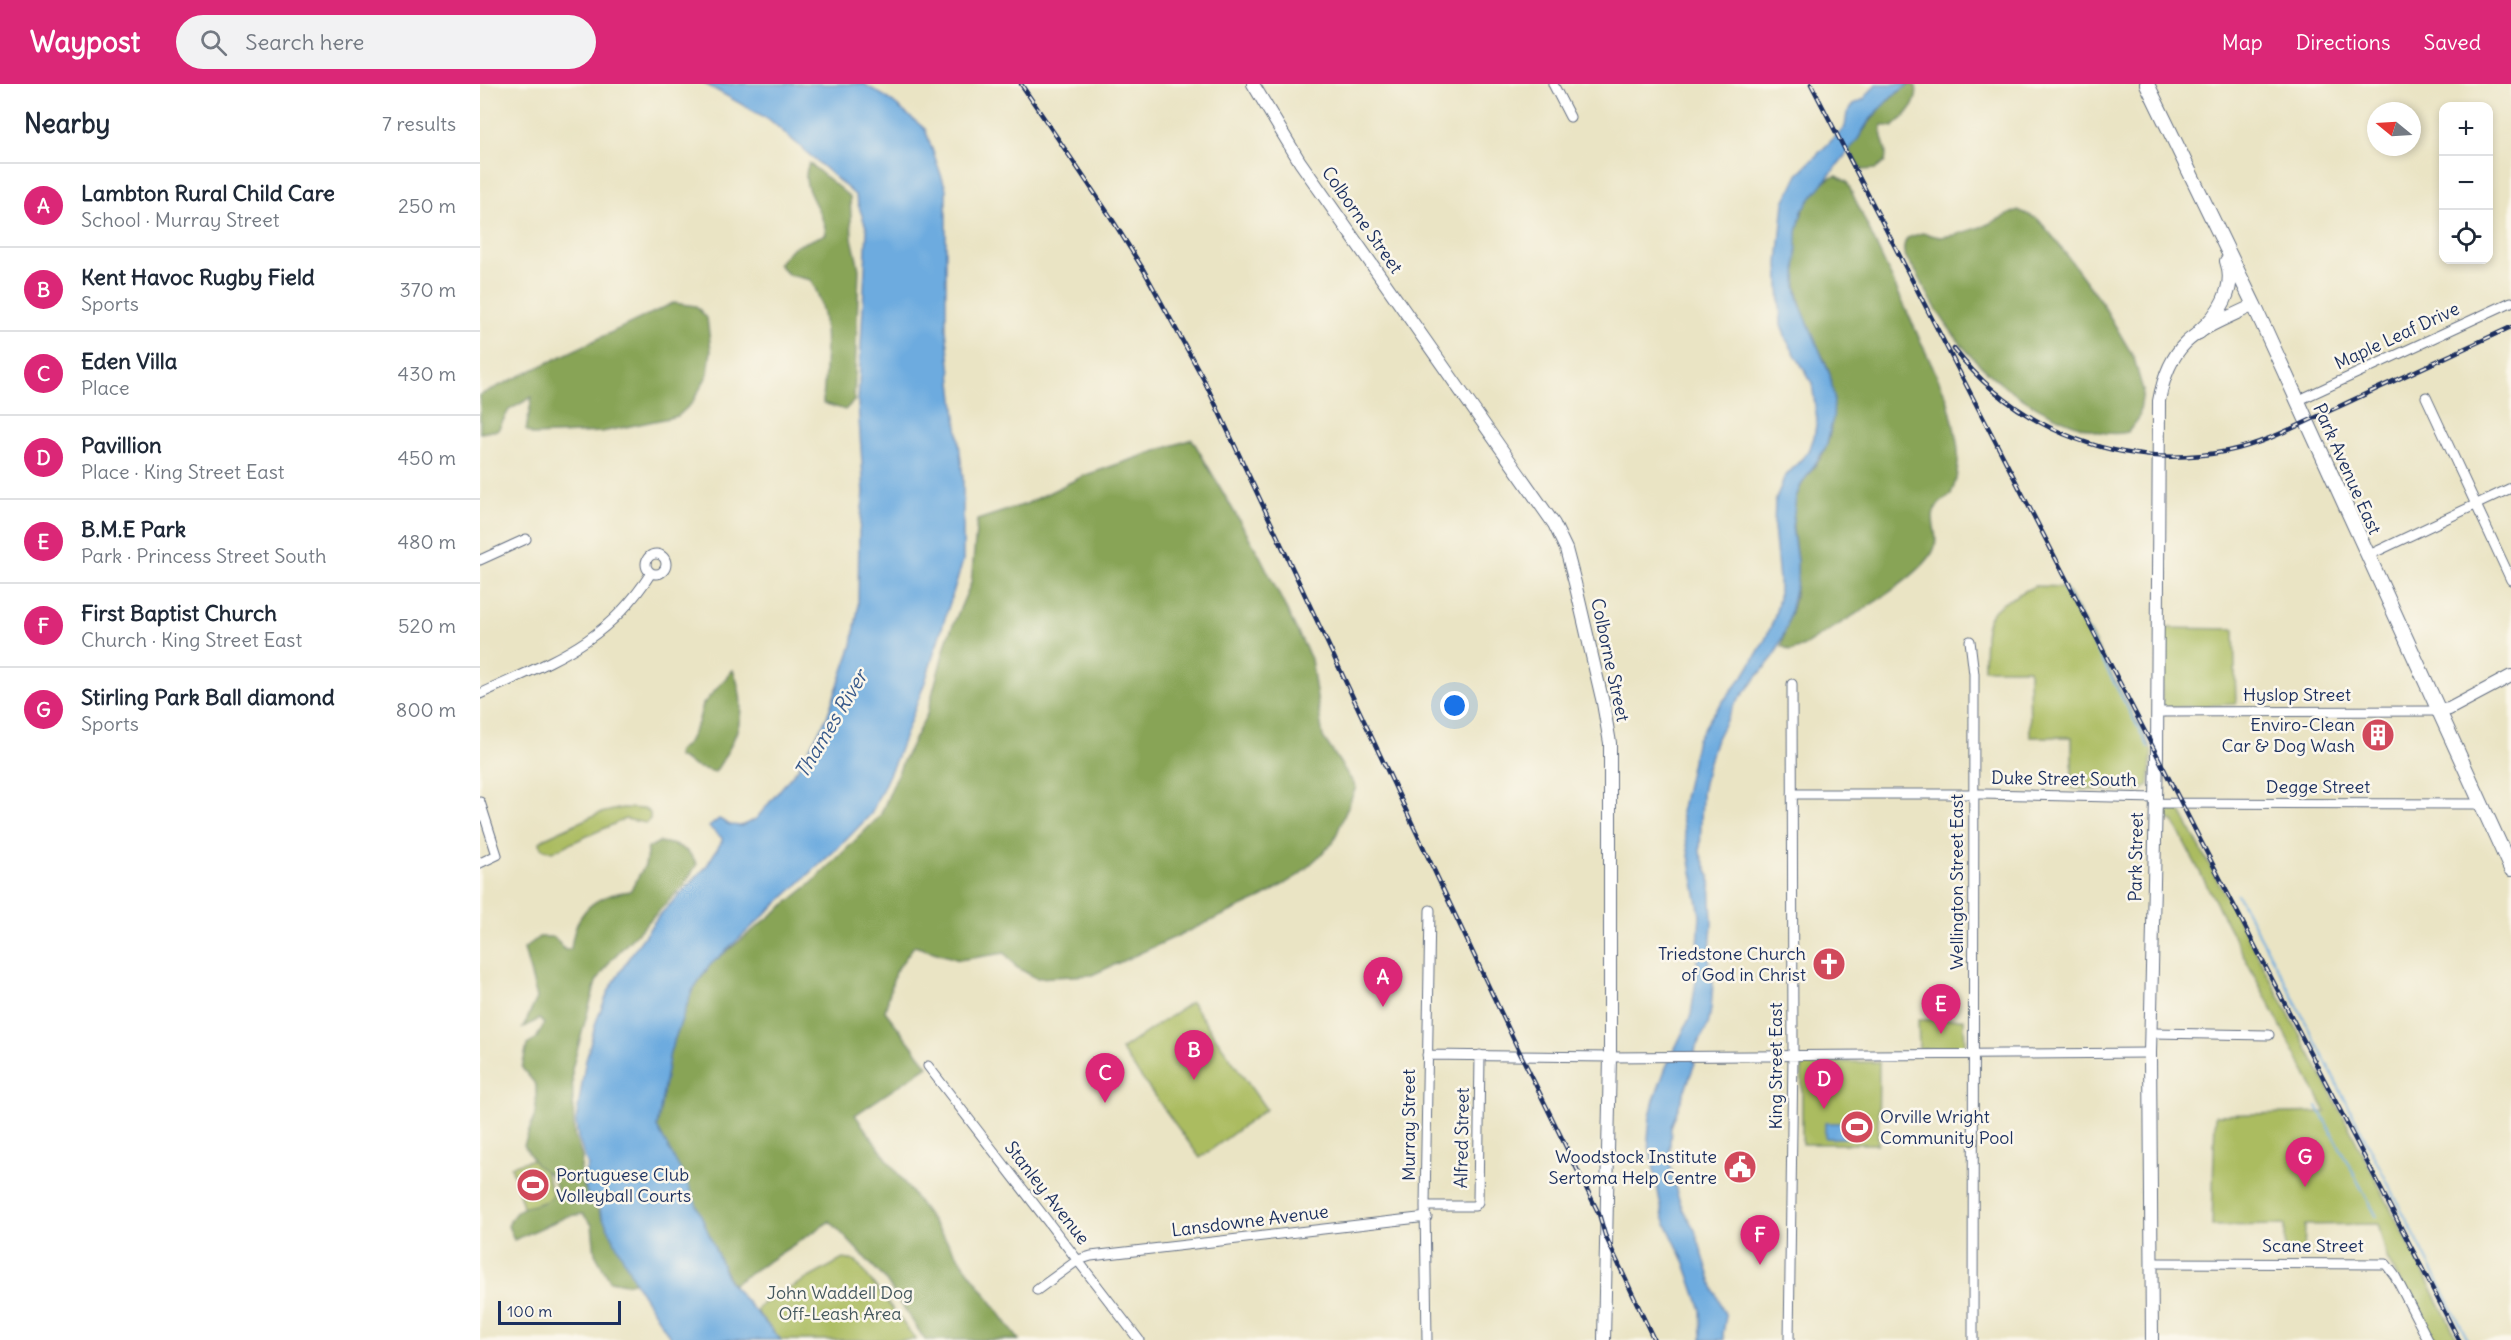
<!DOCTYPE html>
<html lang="en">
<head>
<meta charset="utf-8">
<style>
  body { margin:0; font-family:Delius,sans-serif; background:#f2f2f3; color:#1f2937 }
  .controls { position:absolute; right:18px; top:18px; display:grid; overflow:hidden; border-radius:12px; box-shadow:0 3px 9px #0003 }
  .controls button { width:54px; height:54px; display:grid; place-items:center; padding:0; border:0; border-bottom:2px solid #e0e1e3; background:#fff; color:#1f2937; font:30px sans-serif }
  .compass { position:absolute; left:1887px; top:18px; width:54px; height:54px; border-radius:50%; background:#fff; box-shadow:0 3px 9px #0003; rotate:288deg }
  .scale { position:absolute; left:18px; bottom:15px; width:123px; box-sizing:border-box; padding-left:6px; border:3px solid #1b2f5e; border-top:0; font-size:16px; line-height:21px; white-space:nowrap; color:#1b2f5e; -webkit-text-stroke:4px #fbf7ec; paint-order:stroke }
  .you { position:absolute; left:975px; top:622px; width:21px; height:21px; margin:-15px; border:4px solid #fff; border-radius:50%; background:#1a73e8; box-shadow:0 0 0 9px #1a73e833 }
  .badge { display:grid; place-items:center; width:39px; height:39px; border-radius:50%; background:#db2777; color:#fff; font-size:20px; font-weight:700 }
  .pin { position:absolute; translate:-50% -50px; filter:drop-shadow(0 2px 3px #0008) }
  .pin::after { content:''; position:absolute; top:32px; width:21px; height:18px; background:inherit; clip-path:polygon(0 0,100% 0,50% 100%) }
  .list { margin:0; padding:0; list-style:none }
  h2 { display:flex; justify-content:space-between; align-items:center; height:78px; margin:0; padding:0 24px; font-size:26px }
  h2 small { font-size:20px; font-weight:400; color:#747a83 }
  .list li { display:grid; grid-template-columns:39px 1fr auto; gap:18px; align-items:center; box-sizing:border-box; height:84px; padding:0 24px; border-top:2px solid #e0e1e3 }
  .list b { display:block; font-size:22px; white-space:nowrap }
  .list p { margin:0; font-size:20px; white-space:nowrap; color:#747a83 }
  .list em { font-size:20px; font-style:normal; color:#747a83 }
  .icon { flex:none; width:33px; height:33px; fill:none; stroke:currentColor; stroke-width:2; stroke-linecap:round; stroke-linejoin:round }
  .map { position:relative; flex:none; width:2031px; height:1256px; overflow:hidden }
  header { display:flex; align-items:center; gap:36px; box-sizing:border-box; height:84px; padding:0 30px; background:#db2777; color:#fff }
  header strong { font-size:28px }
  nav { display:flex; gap:33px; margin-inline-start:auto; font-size:21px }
  .search { width:420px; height:54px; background:#f2f2f3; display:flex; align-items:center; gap:15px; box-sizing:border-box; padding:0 21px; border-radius:33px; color:#747a83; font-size:22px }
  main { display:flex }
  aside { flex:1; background:#fff }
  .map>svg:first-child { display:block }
</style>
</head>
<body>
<header>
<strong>Waypost</strong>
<div class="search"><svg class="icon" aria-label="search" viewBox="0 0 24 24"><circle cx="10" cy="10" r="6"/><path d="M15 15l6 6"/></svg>Search here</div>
<nav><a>Map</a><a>Directions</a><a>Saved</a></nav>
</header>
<main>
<aside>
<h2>Nearby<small>7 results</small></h2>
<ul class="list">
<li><span class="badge">A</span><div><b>Lambton Rural Child Care</b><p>School · Murray Street</p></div><em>250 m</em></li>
<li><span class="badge">B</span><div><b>Kent Havoc Rugby Field</b><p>Sports</p></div><em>370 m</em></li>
<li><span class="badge">C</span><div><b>Eden Villa</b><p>Place</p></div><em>430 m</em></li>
<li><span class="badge">D</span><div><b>Pavillion</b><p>Place · King Street East</p></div><em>450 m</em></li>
<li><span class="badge">E</span><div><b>B.M.E Park</b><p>Park · Princess Street South</p></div><em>480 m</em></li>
<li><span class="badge">F</span><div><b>First Baptist Church</b><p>Church · King Street East</p></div><em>520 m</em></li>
<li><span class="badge">G</span><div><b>Stirling Park Ball diamond</b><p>Sports</p></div><em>800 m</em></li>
</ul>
</aside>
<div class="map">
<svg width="2031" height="1256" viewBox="0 0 2031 1256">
  <rect width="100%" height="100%" fill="#fbf7ec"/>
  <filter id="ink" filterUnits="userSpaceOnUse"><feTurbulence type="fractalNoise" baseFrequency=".0167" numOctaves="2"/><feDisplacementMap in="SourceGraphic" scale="12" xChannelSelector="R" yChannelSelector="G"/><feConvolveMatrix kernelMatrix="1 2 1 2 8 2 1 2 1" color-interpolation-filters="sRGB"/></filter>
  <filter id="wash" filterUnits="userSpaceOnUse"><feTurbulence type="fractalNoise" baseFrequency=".008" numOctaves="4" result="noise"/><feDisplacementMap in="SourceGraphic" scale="24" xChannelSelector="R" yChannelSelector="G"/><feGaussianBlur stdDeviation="1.35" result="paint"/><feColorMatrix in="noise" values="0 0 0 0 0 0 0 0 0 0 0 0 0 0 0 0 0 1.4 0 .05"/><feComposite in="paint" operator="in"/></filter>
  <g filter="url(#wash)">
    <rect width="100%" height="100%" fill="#eae4c4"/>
    <!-- green -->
    <path fill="#abbc60" stroke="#63765f" stroke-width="1.5" d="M1555 502 1585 503 1672 666 1669 701 1661 707 1592 705V653H1550L1549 585H1504C1505 528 1503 528 1555 502Z
      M1680 544 1754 545 1756 620 1686 624 1682 620Z
      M142 724 165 725 170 729V735L166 739 145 735 72 768 61 764 60 758 67 753 117 730Z
      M1700 726 1860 1026 1978 1256H1952L1907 1174 1898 1140 1825 1141 1824 1172H1805V1141L1732 1142 1735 1031 1846 1028 1693 737 1682 734 1683 727Z
      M711 918 786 1025 720 1074 641 966Z
      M1484 935 1485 964 1439 965 1438 936Z
      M1322 978H1399L1398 1060H1322Z
      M60 1073 76 1120 45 1129 31 1082Z
      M363 1175 376 1177 436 1256H301L276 1227 283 1219Z"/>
    <!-- forest -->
    <path fill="#88a456" stroke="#526a5a" stroke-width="1.5" d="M1430 0 1436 2C1440 19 1426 32 1413 43L1402 41C1398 56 1409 60 1405 78L1396 85 1382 86 1369 66C1392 38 1397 21 1430 0Z
      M329 79 370 113 372 154 379 185 374 317 365 326 343 319C345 278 352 233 331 196L309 191 298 180 312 164 346 150C344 123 317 106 329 79Z
      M1357 92 1367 98 1467 314C1476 350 1485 376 1471 411 1435 432 1467 447 1451 471 1430 502 1357 540 1324 562L1311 567 1302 562C1303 545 1312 530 1315 513 1316 502 1318 488 1317 477 1315 455 1309 436 1316 414 1320 399 1331 388 1340 375 1354 355 1355 315 1350 291 1346 275 1335 260 1329 245 1313 208 1307 148 1330 114 1337 103 1345 94 1357 92Z
      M1538 126 1558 135 1574 154 1622 219 1654 274 1663 307 1659 334 1648 348C1625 353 1607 345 1586 337 1516 308 1472 261 1439 193 1432 178 1417 172 1427 154L1442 149 1460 153 1475 151 1504 142Z
      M193 219 216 222 227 234 231 266 228 290 212 319 198 332 122 348 53 351 46 346 52 313 29 326 18 346 0 349V311Z
      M712 355 781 474 831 575 843 653 876 703 853 759 819 791 783 813 612 891 556 894 536 883 525 869 479 876 434 862 415 888 405 927 448 982 375 1031 539 1256H445L404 1194 350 1137 252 1201 177 1043 190 968 212 907 231 880 333 798 400 732 423 677 447 630 467 555 491 499 497 436 546 420 603 392Z
      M253 586C270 626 258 654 235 688L216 683 197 672 198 667 207 660 218 639 223 620Z
      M179 758C197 760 208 764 217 780L204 801 131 876 116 898 92 985 94 1050 102 1073 100 1096 155 1188 154 1198 145 1200 130 1197 115 1170 112 1141 103 1130 88 1132 34 1156 28 1142C38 1117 49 1126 68 1116 71 1114 74 1107 77 1104L69 1090 56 1081 44 1061 56 1028V1001L42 984 47 961 56 955 64 940 59 935 43 944 57 914 44 865 59 853H74L85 866 91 865C95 827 114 811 150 807L165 781 168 764Z"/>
    <!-- water -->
    <path fill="#6dabdf" stroke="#446d9e" stroke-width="1.5" d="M225 0H384L406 13 445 45 466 105V245L483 394V477L445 598 416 675 391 730 364 758 228 883 212 907 190 968 177 1043 207 1098 249 1198 301 1256H192L157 1202 121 1130 118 1118 107 1110 103 1092 108 1082 98 1054 96 1038 105 980 116 938 129 906 150 872 178 833 226 783 242 757V754L229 743 239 735 250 741 261 742 276 735 318 684 347 633 372 561 378 525 379 448 384 409 378 320 387 146 375 111 290 36Z
      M1396 0H1430L1412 12 1388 38 1378 55 1322 126 1317 148 1316 202 1319 218 1350 291 1354 313 1353 334 1346 363 1321 401 1316 413 1312 443 1317 478V497L1307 542 1295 571 1254 621 1235 658 1227 684 1222 709 1220 769 1230 793 1232 839 1229 882 1233 899 1231 925 1228 941 1216 963 1213 976 1215 979 1191 1043 1189 1077 1197 1110 1203 1126 1215 1146 1234 1206 1246 1232 1243 1250 1244 1256H1222L1221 1226 1205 1179 1183 1133 1168 1055 1170 1032 1174 1016 1186 983 1211 931 1216 897 1220 831 1201 728 1217 655 1233 630 1267 587 1285 556 1294 535 1299 514V496L1294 443 1295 418 1304 394 1329 367 1334 353 1337 336 1332 299 1306 255 1301 240 1298 180 1304 118 1319 89 1365 43 1367 29 1374 20 1384 15Z
      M1345 1039H1375L1374 1054H1345Z"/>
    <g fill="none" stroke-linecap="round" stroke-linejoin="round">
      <!-- stream -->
      <path stroke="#6dabdf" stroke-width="2" d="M1584 505 1669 664
        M1757 810 1804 896 1988 1256
        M1837 1022 1897 1133"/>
    </g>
  </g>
  <g filter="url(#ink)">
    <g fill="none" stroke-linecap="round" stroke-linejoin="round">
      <defs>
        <path id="minor" d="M1073 0 1090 33
          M1946 313 2031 496
          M1817 317 2031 218
          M166 480a10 10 0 1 1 20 0a10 10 0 1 1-20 0Z
          M1887 472 2031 404
          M0 476 46 455
          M1490 557 1494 590 1493 1256
          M0 610C73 576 126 560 171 489
          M1678 628 1957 627
          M1312 710H1501L1676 714
          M0 718 17 771 0 779
          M1675 719 2001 720
          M1672 949 1789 951
          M947 971 1130 973 1670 969
          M448 982 659 1256
          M945 1122H995L998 1118 1000 971
          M1673 1179 1906 1180 1915 1192 1948 1256
          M557 1206 598 1176 611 1172 947 1133
          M947 1256 945 1122 950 826
          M1309 1256 1313 971 1312 600"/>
        <path id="tertiary" d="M773 0 820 78 1074 440 1086 465 1095 499 1123 619 1130 659V973L1124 1256
          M1957 627 1969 625 2031 592
          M1672 1256 1670 969 1677 671 1679 317C1691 252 1720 247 1774 221"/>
        <path id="secondary" d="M1667 0 1774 221 2031 785
          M1719 248C1738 232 1757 204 1747 177"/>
      </defs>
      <!-- minor casing -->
      <use href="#minor" stroke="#636e82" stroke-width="11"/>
      <!-- tertiary casing -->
      <use href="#tertiary" stroke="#636e82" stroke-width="14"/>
      <!-- secondary casing -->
      <use href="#secondary" stroke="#636e82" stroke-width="16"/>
      <!-- minor -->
      <use href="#minor" stroke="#fff" stroke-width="9"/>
      <!-- tertiary -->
      <use href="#tertiary" stroke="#fff" stroke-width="12"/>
      <!-- secondary -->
      <use href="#secondary" stroke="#fff" stroke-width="14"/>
      <defs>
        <path id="rail" d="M541 0 630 132 663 185 724 296 1039 967 1119 1130 1125 1151 1174 1256
          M1331 0 1677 671C1776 867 1879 1061 1979 1256
          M1474 265C1539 348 1644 388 1748 367 1787 359 1822 339 1858 323 1915 296 1973 270 2031 243"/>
      </defs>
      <!-- rail casing -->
      <use href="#rail" stroke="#1b2f5e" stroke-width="4.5"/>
      <!-- rail -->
      <use href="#rail" stroke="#fbf7ec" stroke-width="2" stroke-dasharray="7" stroke-linecap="butt"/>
    </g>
  </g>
  <!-- icons -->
  <defs>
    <symbol id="building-disc" viewBox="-11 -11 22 22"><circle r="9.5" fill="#d1495b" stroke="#fbf7ec"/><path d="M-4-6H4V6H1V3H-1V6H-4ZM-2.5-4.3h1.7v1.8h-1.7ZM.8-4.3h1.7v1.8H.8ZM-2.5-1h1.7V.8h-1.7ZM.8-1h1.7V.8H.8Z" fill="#fff"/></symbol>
    <symbol id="church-disc" viewBox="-11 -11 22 22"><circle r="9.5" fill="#d1495b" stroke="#fbf7ec"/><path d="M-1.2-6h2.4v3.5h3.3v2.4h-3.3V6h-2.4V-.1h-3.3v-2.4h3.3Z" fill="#fff"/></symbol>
    <symbol id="stadium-disc" viewBox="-11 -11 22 22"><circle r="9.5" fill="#d1495b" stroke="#fbf7ec"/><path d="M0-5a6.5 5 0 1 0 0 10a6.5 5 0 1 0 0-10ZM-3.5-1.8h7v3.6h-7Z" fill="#fff"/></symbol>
    <symbol id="civic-disc" viewBox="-11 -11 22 22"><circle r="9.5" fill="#d1495b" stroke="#fbf7ec"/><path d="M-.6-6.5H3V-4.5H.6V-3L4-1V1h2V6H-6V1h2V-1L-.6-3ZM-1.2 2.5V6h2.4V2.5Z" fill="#fff"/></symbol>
  </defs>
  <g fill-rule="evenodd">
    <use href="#building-disc" x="1879" y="632" width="38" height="38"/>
    <use href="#church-disc" x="1330" y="861" width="38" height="38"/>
    <use href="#stadium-disc" x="1358" y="1024" width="38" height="38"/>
    <use href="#civic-disc" x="1241" y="1064" width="38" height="38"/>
    <use href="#stadium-disc" x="34" y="1082" width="38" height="38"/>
  </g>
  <g text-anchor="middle" stroke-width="5" stroke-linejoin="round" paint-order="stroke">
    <!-- street labels -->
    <g font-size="18" fill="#1b2f5e" stroke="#fbf7ec">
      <text transform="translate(882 136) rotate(55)" y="6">Colborne Street</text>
      <text transform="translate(1917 252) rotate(-25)" y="6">Maple Leaf Drive</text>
      <text transform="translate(1867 385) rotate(66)" y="6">Park Avenue East</text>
      <text transform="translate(1130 576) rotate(78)" y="6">Colborne Street</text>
      <text x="1817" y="617">Hyslop Street</text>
      <text transform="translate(1584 695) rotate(1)" y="6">Duke Street South</text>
      <text x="1838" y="709">Degge Street</text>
      <text transform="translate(1656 773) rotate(-89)" y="6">Park Street</text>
      <text transform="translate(1477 798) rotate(-90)" y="6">Wellington Street East</text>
      <text transform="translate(1296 982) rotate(-90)" y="6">King Street East</text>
      <text transform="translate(929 1041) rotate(-90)" y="6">Murray Street</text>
      <text transform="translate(982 1054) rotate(-89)" y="6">Alfred Street</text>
      <text transform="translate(567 1109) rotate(52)" y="6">Stanley Avenue</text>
      <text transform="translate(770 1137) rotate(-7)" y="6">Lansdowne Avenue</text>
      <text x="1833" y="1168">Scane Street</text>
    </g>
    <!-- poi labels -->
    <g font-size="18" fill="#1b2f5e" stroke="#fbf7ec" text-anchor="end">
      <text x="1875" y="647">Enviro-Clean<tspan x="1875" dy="21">Car &amp; Dog Wash</tspan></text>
      <text x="1326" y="876">Triedstone Church<tspan x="1326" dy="21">of God in Christ</tspan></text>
      <text x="1400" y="1039" text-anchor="start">Orville Wright<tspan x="1400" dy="21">Community Pool</tspan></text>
      <text x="1237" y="1079">Woodstock Institute<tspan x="1237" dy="21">Sertoma Help Centre</tspan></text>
      <text x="76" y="1097" text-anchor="start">Portuguese Club<tspan x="76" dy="21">Volleyball Courts</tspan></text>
    </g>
    <!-- park labels -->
    <g font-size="18" fill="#46595f" stroke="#fbf7ec">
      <text x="360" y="1215">John Waddell Dog<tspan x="360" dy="21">Off-Leash Area</tspan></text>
    </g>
    <!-- water labels -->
    <g font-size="20" font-style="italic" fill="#385a8b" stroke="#fbf7ec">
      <text transform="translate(351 640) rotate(-59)" y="7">Thames River</text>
    </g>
  </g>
</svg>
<div class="controls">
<button>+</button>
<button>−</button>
<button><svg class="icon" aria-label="locate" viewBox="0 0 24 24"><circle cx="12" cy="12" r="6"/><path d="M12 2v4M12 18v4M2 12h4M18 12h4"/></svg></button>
</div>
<svg class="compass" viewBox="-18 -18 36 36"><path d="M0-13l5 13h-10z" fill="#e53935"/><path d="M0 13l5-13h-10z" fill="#747a83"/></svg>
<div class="scale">100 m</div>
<div class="you"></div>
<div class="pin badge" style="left:903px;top:923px">A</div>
<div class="pin badge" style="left:714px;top:996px">B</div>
<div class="pin badge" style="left:625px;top:1019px">C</div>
<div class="pin badge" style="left:1344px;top:1025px">D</div>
<div class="pin badge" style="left:1461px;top:950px">E</div>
<div class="pin badge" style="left:1280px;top:1181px">F</div>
<div class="pin badge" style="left:1825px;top:1103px">G</div>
</div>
</main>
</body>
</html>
